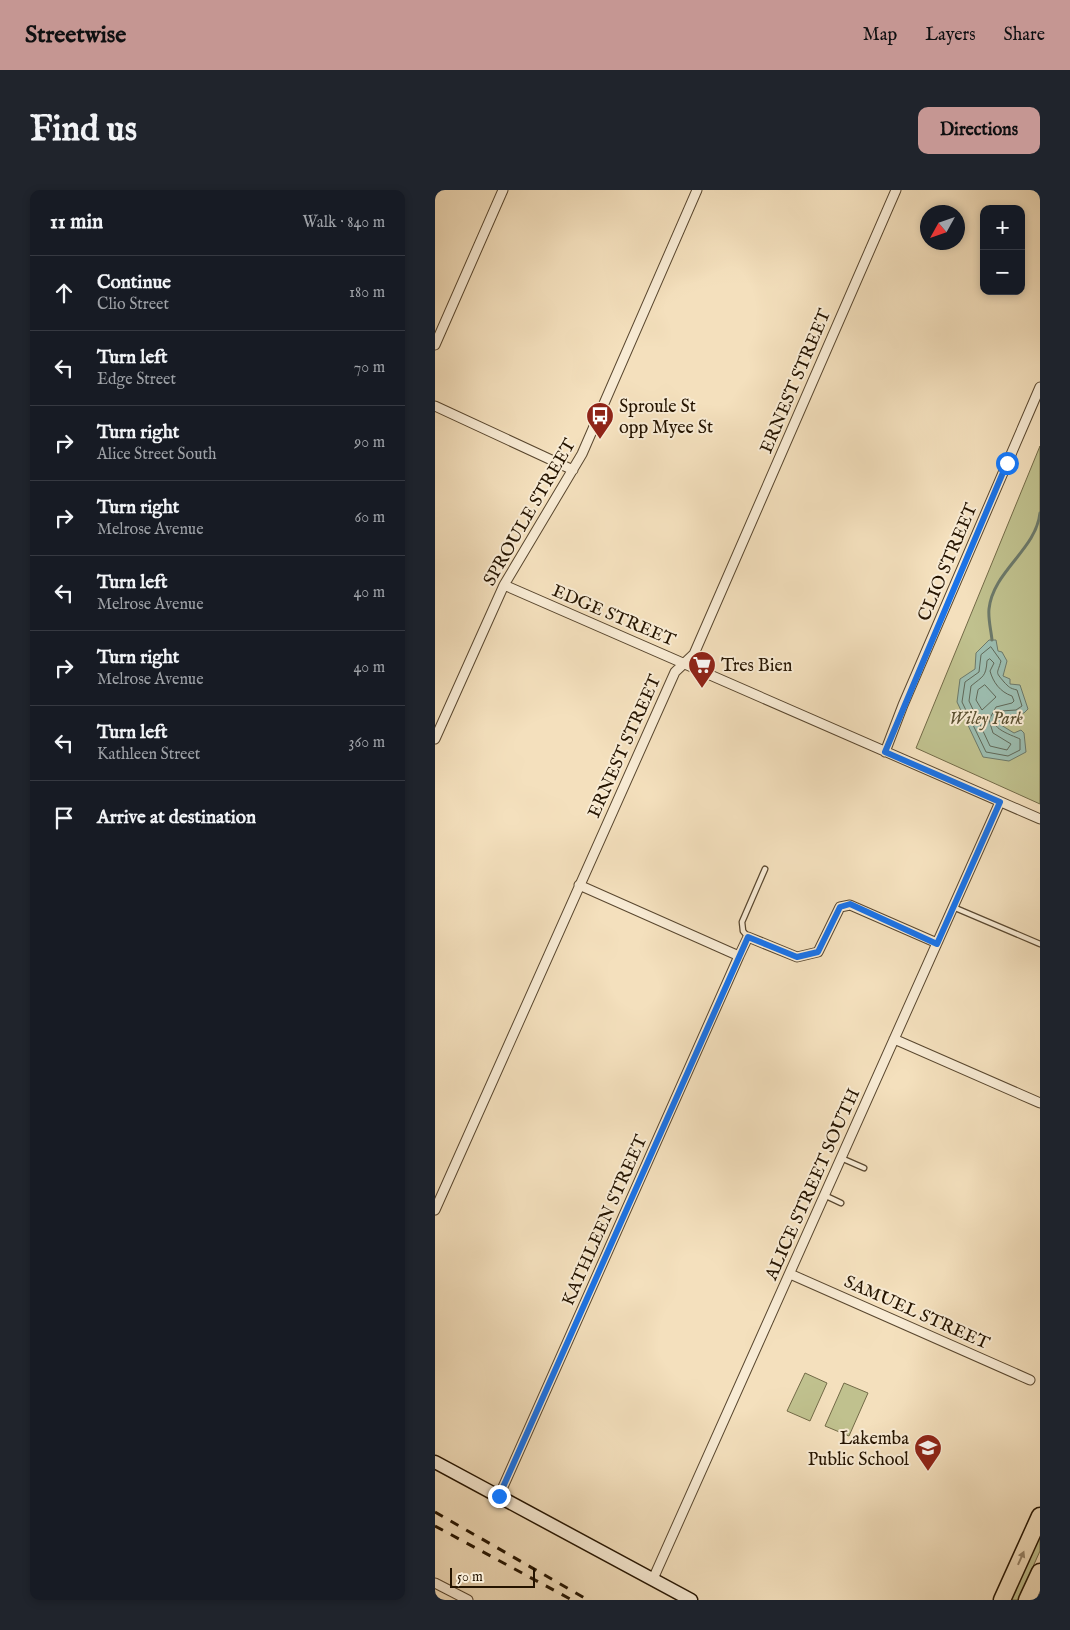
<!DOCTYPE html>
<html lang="en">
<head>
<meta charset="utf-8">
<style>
  body { margin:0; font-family:"IM FELL English",serif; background:#20242c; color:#f1f3f6 }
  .controls { position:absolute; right:15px; top:15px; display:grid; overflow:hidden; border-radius:10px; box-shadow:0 2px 8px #0003 }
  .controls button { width:45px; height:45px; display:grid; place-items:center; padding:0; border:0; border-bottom:1px solid #363941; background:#171b24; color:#f1f3f6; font:25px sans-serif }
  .compass { position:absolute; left:485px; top:15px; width:45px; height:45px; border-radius:50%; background:#171b24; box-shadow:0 2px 8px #0003; rotate:230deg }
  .scale { position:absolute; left:15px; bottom:12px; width:85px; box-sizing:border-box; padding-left:5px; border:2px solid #251400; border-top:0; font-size:14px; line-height:18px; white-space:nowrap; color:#251400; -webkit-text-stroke:4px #f8ebd4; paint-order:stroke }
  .stop { position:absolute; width:15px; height:15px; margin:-11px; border:4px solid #1a73e8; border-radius:50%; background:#fff }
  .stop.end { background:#1a73e8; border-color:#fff; box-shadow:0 1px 5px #0008 }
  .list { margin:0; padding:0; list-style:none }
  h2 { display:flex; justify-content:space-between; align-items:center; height:65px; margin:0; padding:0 20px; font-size:21px }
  h2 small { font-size:16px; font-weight:400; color:#9ea1a6 }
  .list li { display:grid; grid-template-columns:32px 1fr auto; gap:15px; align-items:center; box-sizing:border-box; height:75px; padding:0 20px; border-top:1px solid #363941 }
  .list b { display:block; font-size:19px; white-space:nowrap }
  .list p { margin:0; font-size:16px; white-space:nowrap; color:#9ea1a6 }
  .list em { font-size:16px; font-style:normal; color:#9ea1a6 }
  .icon { flex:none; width:28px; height:28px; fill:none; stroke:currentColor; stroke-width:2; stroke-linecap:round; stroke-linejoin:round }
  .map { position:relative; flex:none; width:605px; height:1410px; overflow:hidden; border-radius:10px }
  header { display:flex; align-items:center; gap:30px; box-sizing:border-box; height:70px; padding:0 25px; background:#c59692; color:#111 }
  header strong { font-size:24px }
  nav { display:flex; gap:28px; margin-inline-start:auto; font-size:18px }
  .intro { display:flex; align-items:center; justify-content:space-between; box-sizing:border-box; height:120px; padding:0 30px }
  h1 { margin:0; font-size:35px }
  .button { padding:12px 22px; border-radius:10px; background:#c59692; color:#111; font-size:18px; font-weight:700 }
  main { display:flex; gap:30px; padding:0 30px }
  aside { flex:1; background:#171b24; border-radius:10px; box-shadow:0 2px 8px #0003 }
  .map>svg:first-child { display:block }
</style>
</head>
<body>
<header>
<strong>Streetwise</strong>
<nav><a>Map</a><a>Layers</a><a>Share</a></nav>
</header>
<div class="intro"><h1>Find us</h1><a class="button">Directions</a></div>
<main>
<aside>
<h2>11 min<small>Walk · 840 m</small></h2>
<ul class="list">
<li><svg class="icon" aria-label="ahead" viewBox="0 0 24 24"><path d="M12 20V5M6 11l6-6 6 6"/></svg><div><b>Continue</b><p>Clio Street</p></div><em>180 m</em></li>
<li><svg class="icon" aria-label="left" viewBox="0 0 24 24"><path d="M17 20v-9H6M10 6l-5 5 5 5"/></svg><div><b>Turn left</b><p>Edge Street</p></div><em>70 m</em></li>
<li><svg class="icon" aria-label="right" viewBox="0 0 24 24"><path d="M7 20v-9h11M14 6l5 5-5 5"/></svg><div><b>Turn right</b><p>Alice Street South</p></div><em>90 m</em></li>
<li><svg class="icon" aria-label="right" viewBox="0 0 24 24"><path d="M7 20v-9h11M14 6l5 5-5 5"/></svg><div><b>Turn right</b><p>Melrose Avenue</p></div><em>60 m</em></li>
<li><svg class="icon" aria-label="left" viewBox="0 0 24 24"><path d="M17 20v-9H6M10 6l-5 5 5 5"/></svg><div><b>Turn left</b><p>Melrose Avenue</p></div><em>40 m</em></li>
<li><svg class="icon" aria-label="right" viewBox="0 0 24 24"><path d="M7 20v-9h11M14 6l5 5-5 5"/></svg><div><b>Turn right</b><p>Melrose Avenue</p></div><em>40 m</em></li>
<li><svg class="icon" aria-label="left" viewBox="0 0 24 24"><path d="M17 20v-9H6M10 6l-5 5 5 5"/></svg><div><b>Turn left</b><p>Kathleen Street</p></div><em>360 m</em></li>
<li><svg class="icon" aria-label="arrive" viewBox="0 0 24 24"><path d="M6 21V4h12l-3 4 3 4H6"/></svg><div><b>Arrive at destination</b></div></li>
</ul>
</aside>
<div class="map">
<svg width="605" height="1410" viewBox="0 0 605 1410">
  <rect width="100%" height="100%" fill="#f4e0bd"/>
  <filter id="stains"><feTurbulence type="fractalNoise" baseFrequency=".004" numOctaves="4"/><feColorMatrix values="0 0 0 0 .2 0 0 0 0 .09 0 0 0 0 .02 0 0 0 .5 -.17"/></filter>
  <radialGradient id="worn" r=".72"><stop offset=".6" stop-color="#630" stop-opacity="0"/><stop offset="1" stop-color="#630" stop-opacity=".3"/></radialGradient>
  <!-- green -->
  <path fill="#c0c18e" stroke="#726a47" d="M605 256V614L481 558Z
    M370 1183 392 1193 375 1231 352 1221Z
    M409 1193 433 1203 414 1246 390 1236Z
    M605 1345V1361L583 1410H576Z"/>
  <!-- water -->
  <path fill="#9cbdb0" stroke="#6c796a" d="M554 450H561L563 461 567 462 572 471 568 486 575 489V494L585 495 593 519 589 523 566 527V535L579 543 586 540 589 543 591 562 574 571 548 567 522 512 525 489 540 479 541 463Z"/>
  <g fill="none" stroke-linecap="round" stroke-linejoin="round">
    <!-- shore -->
    <path stroke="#606858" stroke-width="1" d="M556 457 566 471C562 485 560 481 569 492 574 497 574 498 582 500L587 516 581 520 566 521C545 536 577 545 585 549V560L573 566 551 562 527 512 530 492 544 482 546 465Z
      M555 469 559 473 555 481C558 492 565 502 577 506L579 511 577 513 561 517 554 530 558 543 576 554 572 560 555 556 534 511 536 496C548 486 551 487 552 471Z
      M550 495 561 507 547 520 541 510 543 500Z"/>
    <!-- stream -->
    <path stroke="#6c796a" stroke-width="3" d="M557 450C556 440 553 429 554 419 558 381 601 360 605 323"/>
    <defs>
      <path id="lane" d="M518 717 605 754
        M313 747 308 741 307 732 330 679
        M406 968 429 978
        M389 1005 406 1013"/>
      <path id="street" d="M0 155 68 0
        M0 216 138 280
        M69 395 605 629
        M0 549 69 395 147 264 262 0
        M450 562 468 515 605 197
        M144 695 304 766 313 747 362 767 383 762 405 717 415 715 502 753
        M459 849 605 913
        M0 1020 240 482 259 464 461 0
        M355 1084 595 1190
        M64 1306 304 766
        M218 1389 565 612
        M0 1393 33 1410"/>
      <path id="secondary" d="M0 1272 256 1410"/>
      <path id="highway" d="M567 1410 605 1326
        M592 1410 605 1382"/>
    </defs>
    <!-- lane casing -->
    <use href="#lane" stroke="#59472f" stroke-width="7"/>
    <!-- street casing -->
    <use href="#street" stroke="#59472f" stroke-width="11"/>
    <!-- secondary casing -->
    <use href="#secondary" stroke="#251400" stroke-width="15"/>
    <!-- highway casing -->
    <use href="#highway" stroke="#251400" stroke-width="19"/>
    <!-- lane -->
    <use href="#lane" stroke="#f8ebd4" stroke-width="4.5"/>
    <!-- street -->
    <use href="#street" stroke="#f8ebd4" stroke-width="9"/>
    <!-- secondary -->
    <use href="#secondary" stroke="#f8ebd4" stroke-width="12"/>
    <!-- highway -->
    <use href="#highway" stroke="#f4e0bd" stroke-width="16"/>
    <!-- rail -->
    <path stroke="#251400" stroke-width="3" stroke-dasharray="9 9" stroke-linecap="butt" d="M0 1322 153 1410
      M0 1336 137 1410"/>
  </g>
  <!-- one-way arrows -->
  <defs><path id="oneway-solid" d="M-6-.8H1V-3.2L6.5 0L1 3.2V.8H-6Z" transform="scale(1.25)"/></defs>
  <use fill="#978468" href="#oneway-solid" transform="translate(586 1368) rotate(-66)"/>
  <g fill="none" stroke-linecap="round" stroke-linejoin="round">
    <!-- route -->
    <path stroke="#1a73e8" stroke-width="6" d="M64 1306 313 747 362 767 383 762 405 717 415 714 502 754 565 612 450 562 572 273"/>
  </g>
  <!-- icons -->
  <defs>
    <symbol id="bus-pin" viewBox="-11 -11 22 30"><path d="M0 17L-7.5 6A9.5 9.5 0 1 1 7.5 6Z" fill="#8f2418" stroke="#f8ebd4"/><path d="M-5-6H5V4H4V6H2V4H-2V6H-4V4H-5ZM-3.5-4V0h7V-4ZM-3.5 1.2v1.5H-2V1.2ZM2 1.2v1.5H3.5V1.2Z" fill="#fff"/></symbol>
    <symbol id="supermarket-pin" viewBox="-11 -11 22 30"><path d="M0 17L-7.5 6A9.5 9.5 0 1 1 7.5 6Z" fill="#8f2418" stroke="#f8ebd4"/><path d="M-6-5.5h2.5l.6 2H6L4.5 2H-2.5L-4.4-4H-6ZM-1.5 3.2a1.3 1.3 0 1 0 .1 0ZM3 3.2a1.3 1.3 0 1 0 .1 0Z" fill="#fff"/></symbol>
    <symbol id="school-pin" viewBox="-11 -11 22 30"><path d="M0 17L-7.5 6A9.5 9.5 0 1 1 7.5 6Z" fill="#8f2418" stroke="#f8ebd4"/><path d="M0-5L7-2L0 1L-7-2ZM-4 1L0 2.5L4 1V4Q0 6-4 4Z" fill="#fff"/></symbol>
  </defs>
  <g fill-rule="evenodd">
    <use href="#bus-pin" x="149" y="210" width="32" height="43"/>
    <use href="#supermarket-pin" x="251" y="459" width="32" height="43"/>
    <use href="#school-pin" x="477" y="1242" width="32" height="43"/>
  </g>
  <g text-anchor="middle" stroke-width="4" stroke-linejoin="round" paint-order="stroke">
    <!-- street labels -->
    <g font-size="18" fill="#251400" stroke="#f8ebd4">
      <text transform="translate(360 191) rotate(-67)" y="6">ERNEST STREET</text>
      <text transform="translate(94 322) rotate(-60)" y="6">SPROULE STREET</text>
      <text transform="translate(512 372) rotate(-67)" y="6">CLIO STREET</text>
      <text transform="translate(179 425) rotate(23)" y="6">EDGE STREET</text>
      <text transform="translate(189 556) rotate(-66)" y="6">ERNEST STREET</text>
      <text transform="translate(377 994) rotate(-66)" y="6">ALICE STREET SOUTH</text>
      <text transform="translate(169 1030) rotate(-66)" y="6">KATHLEEN STREET</text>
      <text transform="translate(482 1122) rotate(24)" y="6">SAMUEL STREET</text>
    </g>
    <!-- poi labels -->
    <g font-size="18" fill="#251400" stroke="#f8ebd4" text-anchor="start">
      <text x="184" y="222">Sproule St<tspan x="184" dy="21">opp Myee St</tspan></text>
      <text x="286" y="481">Tres Bien</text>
      <text x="474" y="1254" text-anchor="end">Lakemba<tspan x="474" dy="21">Public School</tspan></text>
    </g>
    <!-- park labels -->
    <g font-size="18" font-style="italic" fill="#5b5132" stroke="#f8ebd4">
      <text x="551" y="534">Wiley Park</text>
    </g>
  </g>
  <rect width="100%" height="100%" filter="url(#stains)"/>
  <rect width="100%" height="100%" fill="url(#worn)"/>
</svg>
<div class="controls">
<button>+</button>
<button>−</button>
</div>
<svg class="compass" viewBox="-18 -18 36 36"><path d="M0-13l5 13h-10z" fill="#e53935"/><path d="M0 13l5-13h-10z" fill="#9ea1a6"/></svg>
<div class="scale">50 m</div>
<div class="stop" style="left:572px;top:273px"></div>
<div class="stop end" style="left:64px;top:1306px"></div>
</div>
</main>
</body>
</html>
